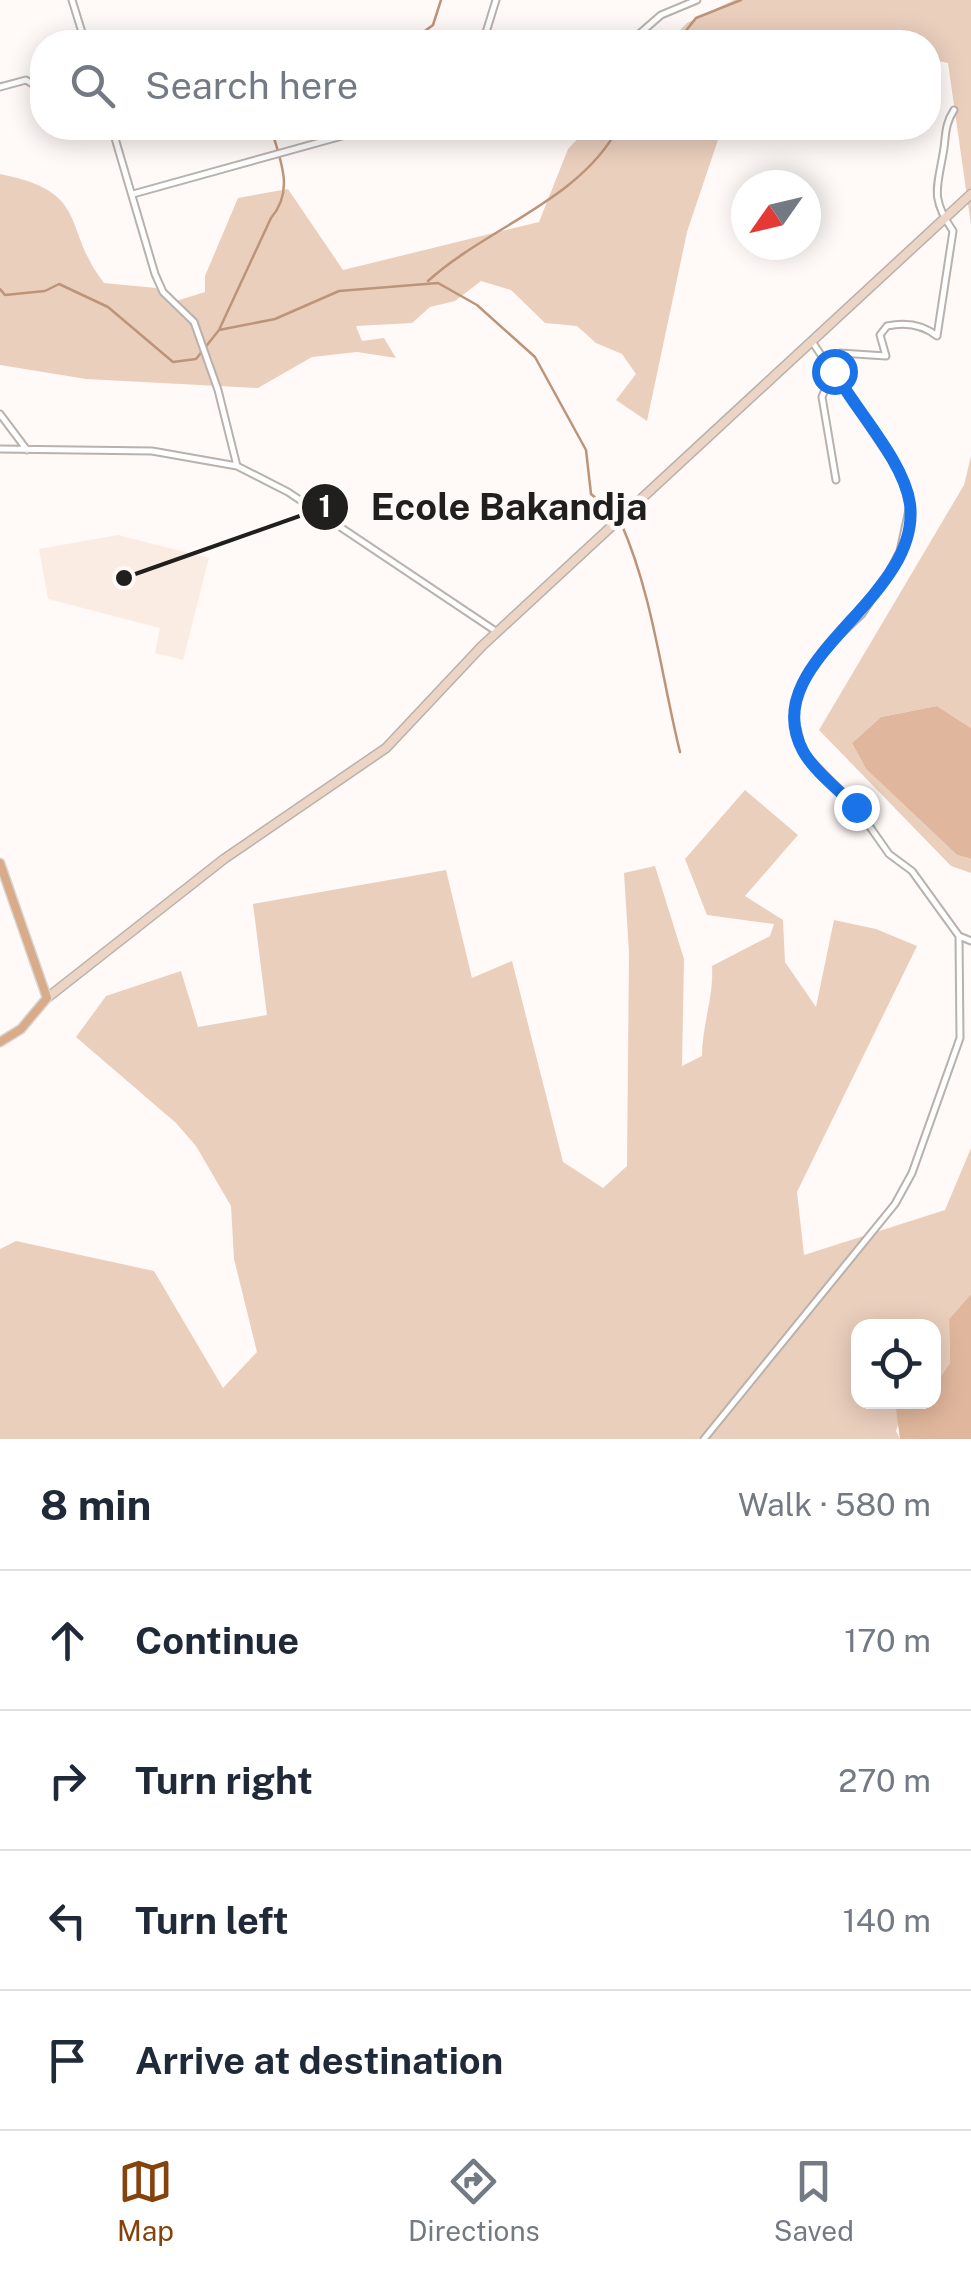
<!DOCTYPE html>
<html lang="en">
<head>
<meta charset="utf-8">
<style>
  body { margin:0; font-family:"Public Sans",sans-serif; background:#f2f2f3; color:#1f2937 }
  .controls { position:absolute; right:30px; bottom:30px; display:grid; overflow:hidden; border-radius:20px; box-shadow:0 5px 25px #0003 }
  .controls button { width:90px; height:90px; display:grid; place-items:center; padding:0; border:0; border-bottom:2px solid #e0e1e3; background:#fff; color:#1f2937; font:50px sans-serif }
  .compass { position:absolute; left:731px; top:170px; width:90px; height:90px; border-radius:50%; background:#fff; box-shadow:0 5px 25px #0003; rotate:236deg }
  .stop { position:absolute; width:30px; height:30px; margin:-22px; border:8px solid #1a73e8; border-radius:50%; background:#fff }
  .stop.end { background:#1a73e8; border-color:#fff; box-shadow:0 2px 10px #0008 }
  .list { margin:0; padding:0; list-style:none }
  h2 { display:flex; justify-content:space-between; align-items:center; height:130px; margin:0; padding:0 40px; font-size:42px }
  h2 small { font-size:32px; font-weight:400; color:#747a83 }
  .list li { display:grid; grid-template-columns:65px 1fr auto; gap:30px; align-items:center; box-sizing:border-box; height:140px; padding:0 40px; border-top:2px solid #e0e1e3 }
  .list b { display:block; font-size:38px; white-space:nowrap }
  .list em { font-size:32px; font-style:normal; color:#747a83 }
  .icon { flex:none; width:55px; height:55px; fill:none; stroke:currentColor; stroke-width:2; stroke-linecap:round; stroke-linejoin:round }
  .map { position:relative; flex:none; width:971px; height:1439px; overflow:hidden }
  .search { position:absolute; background:#fff; box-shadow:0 5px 25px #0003; left:30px; right:30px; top:30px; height:110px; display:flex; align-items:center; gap:25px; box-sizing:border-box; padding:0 35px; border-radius:40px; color:#747a83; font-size:38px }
  .sheet { height:690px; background:#fff }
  nav { display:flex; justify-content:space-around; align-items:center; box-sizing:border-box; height:140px; border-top:2px solid #e0e1e3; background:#fff; font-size:28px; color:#747a83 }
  nav a { display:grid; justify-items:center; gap:5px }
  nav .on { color:#84430d }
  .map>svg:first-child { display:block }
</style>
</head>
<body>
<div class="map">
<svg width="971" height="1439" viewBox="0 0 971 1439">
  <rect width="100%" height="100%" fill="#fffaf7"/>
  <!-- built -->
  <path fill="#fbece3" d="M118 535 209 558 183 660 155 653 160 628 48 599 39 549Z"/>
  <!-- green -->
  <path fill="#ebcfbd" d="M734 0H971V225L948 63 929 59 928 42H844L804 35 795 42H668L687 23Z
    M588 128H722L687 232 647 421 616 400 636 374 622 354 596 343 577 326 545 323 511 290 481 281 455 301 430 307 412 323 356 326 362 341 384 338 396 358 357 352 312 357 258 388 86 379 0 365V174C92 192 61 228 104 283L156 288 173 302 205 292V276L238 198 288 189 343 270 539 222 568 149Z
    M971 456V728L937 706 881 717 852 743 866 769 957 855 971 859V873L951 866 819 730 964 485Z
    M745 790 798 835 745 896 783 920 785 962 816 1007 834 920 876 929 917 946 797 1192 804 1255 945 1210 971 1148V1294L949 1319 950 1363 934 1386V1326H858V1402H906L896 1431 900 1439H0V1249L16 1241 154 1271 223 1388 257 1352 234 1259 231 1206 196 1146 176 1123 76 1037 106 996 181 971 198 1027 267 1015 253 904 446 870 472 978 512 961 563 1162 603 1188 627 1166 629 953 624 873 655 866 684 959 682 1066 702 1056C702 1025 714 997 712 966L770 936 774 924 707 915 685 859Z"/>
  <!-- forest -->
  <path fill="#e0b79c" d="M937 706 971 728V859L957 855 866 769 852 743 881 717Z
    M971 1294V1439H900L896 1409 904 1402H934V1386L950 1363 949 1319Z"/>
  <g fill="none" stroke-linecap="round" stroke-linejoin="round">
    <!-- stream -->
    <path stroke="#bc947a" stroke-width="2.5" d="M410 42 433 25 441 0
      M677 42 696 18 741 0
      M428 281C486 228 580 200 618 128
      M0 289 5 295 45 291 59 284 108 307 173 362 196 359 219 330 271 218C295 190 280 160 271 128
      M219 330 275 319 339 291 438 283 477 305 535 357 586 450 591 494 617 516
      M621 523C653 596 661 675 680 752"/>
    <defs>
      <path id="street" d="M72 0 85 42
        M483 42 496 0
        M630 42 661 15 697 0
        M0 87 26 80 42 90
        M112 128 155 274 163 292 194 322 218 390 237 466
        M133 194 371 128
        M0 414 27 450
        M0 449 152 451 237 466 288 492 497 632
        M836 480 822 397 840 353 886 356 880 335 887 326C905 322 922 324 937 336L953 231C929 196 938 187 944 148 946 133 945 124 954 110
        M959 936 971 941
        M704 1439 895 1204 912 1173 960 1038 959 936 912 871 889 854 856 807 803 752 795 720 794 703 803 681 822 652 862 614 888 574 900 551 910 505 899 471 813 343"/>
      <path id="secondary" d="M47 998 224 859 386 748 482 646 971 194"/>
      <path id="primary" d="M0 863 47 998 21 1029 0 1042"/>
    </defs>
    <!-- street casing -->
    <use href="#street" stroke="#b8b1ac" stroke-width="9"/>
    <!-- secondary casing -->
    <use href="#secondary" stroke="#b8b1ac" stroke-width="11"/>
    <!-- primary casing -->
    <use href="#primary" stroke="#d7d7d6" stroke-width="11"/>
    <!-- street -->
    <use href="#street" stroke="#fff" stroke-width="5"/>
    <!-- secondary -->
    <use href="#secondary" stroke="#ecd5c4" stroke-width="8"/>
    <!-- primary -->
    <use href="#primary" stroke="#daab89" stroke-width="8"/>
  </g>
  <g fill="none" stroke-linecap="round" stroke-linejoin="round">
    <!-- route -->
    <path stroke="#1a73e8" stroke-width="12" d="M834 371C856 411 904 461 910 504 922 601 754 660 803 751 814 771 840 791 856 807"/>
  </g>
  <!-- callouts -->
  <path fill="none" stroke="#211f1d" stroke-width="4" d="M124 578L325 507"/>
  <g fill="#211f1d" stroke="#fffaf7" stroke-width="4">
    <circle cx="124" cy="578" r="10"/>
    <circle cx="325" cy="507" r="25"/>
  </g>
  <g font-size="30" text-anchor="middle" font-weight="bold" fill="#fff">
    <text x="325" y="517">1</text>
  </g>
  <g font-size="38" text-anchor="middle" font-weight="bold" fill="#211f1d" stroke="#fffaf7" stroke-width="9" stroke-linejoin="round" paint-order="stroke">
    <text x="509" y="520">Ecole Bakandja</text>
  </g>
</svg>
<div class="controls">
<button><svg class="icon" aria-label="locate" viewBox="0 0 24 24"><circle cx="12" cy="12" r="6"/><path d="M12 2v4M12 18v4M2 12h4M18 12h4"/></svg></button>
</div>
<svg class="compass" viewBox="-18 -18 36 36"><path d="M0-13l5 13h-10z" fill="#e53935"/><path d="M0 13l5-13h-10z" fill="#747a83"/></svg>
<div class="stop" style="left:834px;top:371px"></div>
<div class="stop end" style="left:856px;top:807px"></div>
<div class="search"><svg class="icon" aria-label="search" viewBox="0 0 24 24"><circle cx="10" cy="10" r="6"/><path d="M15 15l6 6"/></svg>Search here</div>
</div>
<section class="sheet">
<h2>8 min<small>Walk · 580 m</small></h2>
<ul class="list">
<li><svg class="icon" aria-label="ahead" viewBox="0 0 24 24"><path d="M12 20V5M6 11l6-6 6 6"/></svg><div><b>Continue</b></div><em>170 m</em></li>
<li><svg class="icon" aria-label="right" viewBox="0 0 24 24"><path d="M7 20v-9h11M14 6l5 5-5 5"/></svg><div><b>Turn right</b></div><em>270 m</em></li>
<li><svg class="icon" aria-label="left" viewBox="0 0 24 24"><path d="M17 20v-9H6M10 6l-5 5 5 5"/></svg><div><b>Turn left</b></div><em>140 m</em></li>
<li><svg class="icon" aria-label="arrive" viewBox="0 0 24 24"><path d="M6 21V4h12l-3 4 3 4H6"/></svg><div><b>Arrive at destination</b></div></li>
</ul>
</section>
<nav>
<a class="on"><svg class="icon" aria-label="map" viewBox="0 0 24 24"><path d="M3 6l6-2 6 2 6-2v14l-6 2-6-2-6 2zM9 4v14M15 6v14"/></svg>Map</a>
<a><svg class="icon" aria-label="directions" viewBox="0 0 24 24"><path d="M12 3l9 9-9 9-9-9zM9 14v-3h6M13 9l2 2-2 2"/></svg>Directions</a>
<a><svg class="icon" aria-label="saved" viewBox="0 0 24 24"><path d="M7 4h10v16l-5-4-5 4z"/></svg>Saved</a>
</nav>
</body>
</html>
